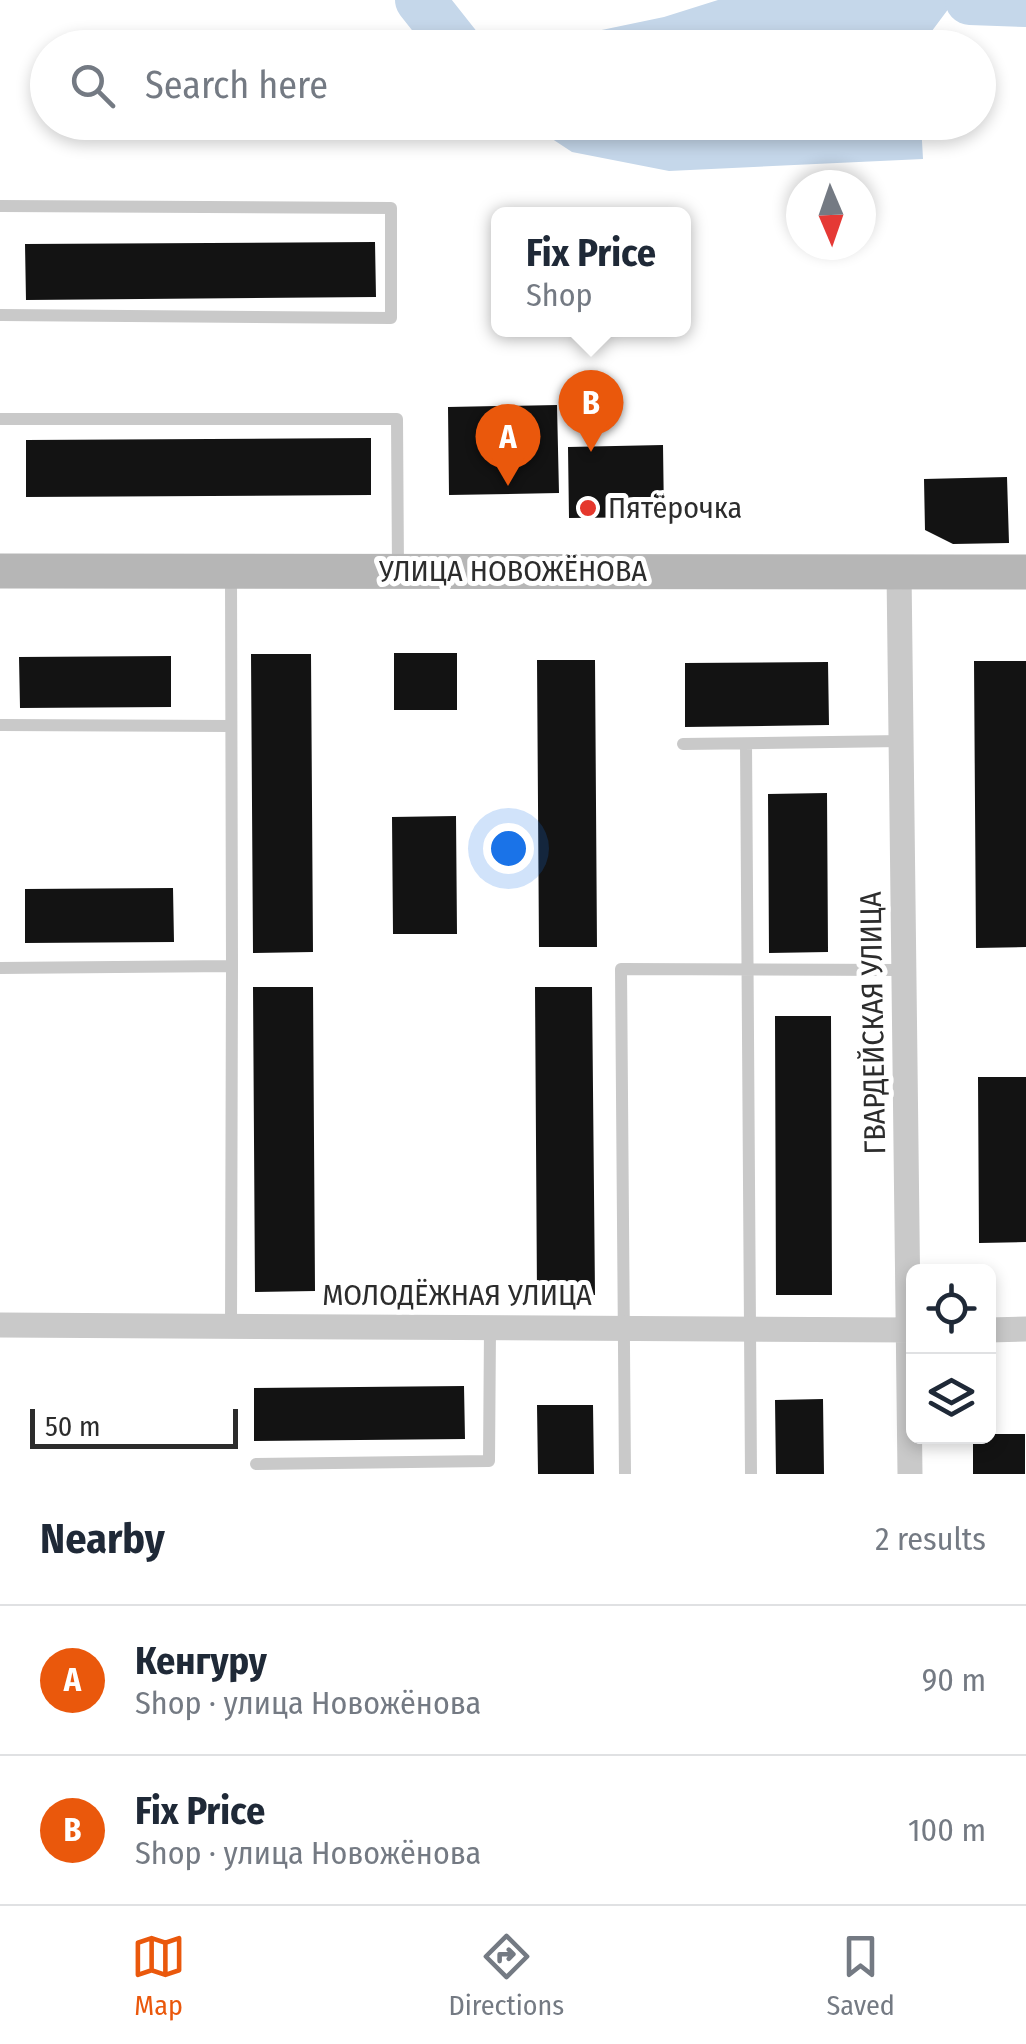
<!DOCTYPE html>
<html lang="en">
<head>
<meta charset="utf-8">
<style>
  body { margin:0; font-family:"Fira Sans Condensed",sans-serif; background:#f2f2f3; color:#1f2937 }
  .controls { position:absolute; right:30px; bottom:30px; display:grid; overflow:hidden; border-radius:15px; box-shadow:0 5px 15px #0003 }
  .controls button { width:90px; height:90px; display:grid; place-items:center; padding:0; border:0; border-bottom:2px solid #e0e1e3; background:#fff; color:#1f2937; font:50px sans-serif }
  .compass { position:absolute; left:786px; top:170px; width:90px; height:90px; border-radius:50%; background:#fff; box-shadow:0 5px 15px #0003; rotate:178deg }
  .scale { position:absolute; left:30px; bottom:25px; width:208px; box-sizing:border-box; padding-left:10px; border:5px solid #2c2c2c; border-top:0; font-size:28px; line-height:35px; white-space:nowrap; color:#2c2c2c; -webkit-text-stroke:8px #fff; paint-order:stroke }
  .you { position:absolute; left:508px; top:848px; width:35px; height:35px; margin:-25px; border:8px solid #fff; border-radius:50%; background:#1a73e8; box-shadow:0 0 0 15px #1a73e833 }
  .badge { display:grid; place-items:center; width:65px; height:65px; border-radius:50%; background:#ea580c; color:#fff; font-size:32px; font-weight:700 }
  .pin { position:absolute; translate:-50% -82px; filter:drop-shadow(0 2px 5px #0008) }
  .pin::after { content:''; position:absolute; top:52px; width:35px; height:30px; background:inherit; clip-path:polygon(0 0,100% 0,50% 100%) }
  .popup { position:absolute; left:491px; top:207px; width:200px; height:130px; box-sizing:border-box; display:grid; place-content:center; border-radius:15px; background:#fff; filter:drop-shadow(0 2px 8px #0005); font-size:32px; white-space:nowrap; color:#747a83 }
  .popup b { font-size:38px; color:#1f2937 }
  .popup::after { content:''; position:absolute; left:50%; top:100%; margin-left:-20px; border:20px solid transparent; border-top-color:#fff }
  .list { margin:0; padding:0; list-style:none }
  h2 { display:flex; justify-content:space-between; align-items:center; height:130px; margin:0; padding:0 40px; font-size:42px }
  h2 small { font-size:32px; font-weight:400; color:#747a83 }
  .list li { display:grid; grid-template-columns:65px 1fr auto; gap:30px; align-items:center; box-sizing:border-box; height:150px; padding:0 40px; border-top:2px solid #e0e1e3 }
  .list b { display:block; font-size:38px; white-space:nowrap }
  .list p { margin:0; font-size:32px; white-space:nowrap; color:#747a83 }
  .list em { font-size:32px; font-style:normal; color:#747a83 }
  .icon { flex:none; width:55px; height:55px; fill:none; stroke:currentColor; stroke-width:2; stroke-linecap:round; stroke-linejoin:round }
  .map { position:relative; flex:none; width:1026px; height:1474px; overflow:hidden }
  .search { position:absolute; background:#fff; box-shadow:0 5px 15px #0003; left:30px; right:30px; top:30px; height:110px; display:flex; align-items:center; gap:25px; box-sizing:border-box; padding:0 35px; border-radius:55px; color:#747a83; font-size:38px }
  .sheet { height:430px; background:#fff }
  nav { display:flex; justify-content:space-around; align-items:center; box-sizing:border-box; height:140px; border-top:2px solid #e0e1e3; background:#fff; font-size:28px; color:#747a83 }
  nav a { display:grid; justify-items:center; gap:5px }
  nav .on { color:#ea580c }
  .map>svg:first-child { display:block }
</style>
</head>
<body>
<div class="map">
<svg width="1026" height="1474" viewBox="0 0 1026 1474">
  <rect width="100%" height="100%" fill="#fff"/>
  <!-- water -->
  <path fill="#c5d7ea" d="M718 0H955L920 47H520L664 17Z
    M528 123H921L923 159 669 171 572 152Z"/>
  <g fill="none" stroke-linecap="round" stroke-linejoin="round">
    <!-- river -->
    <path stroke="#c5d7ea" stroke-width="50" d="M420 0 458 48
      M970 0 1026 2"/>
  </g>
  <!-- building -->
  <path fill="#131313" d="M375 242 376 297 26 300 25 244Z
    M557 405 559 493 449 495 448 407Z
    M371 438V495L26 497V440Z
    M663 445 664 517 569 518 568 447Z
    M1007 477 1009 543 953 544 925 530 924 479Z
    M394 653H457V710H394Z
    M251 654H311L313 952 253 953Z
    M171 656V707L20 708 19 657Z
    M537 660H595L597 947H539Z
    M974 661H1026V947L976 948Z
    M828 662 829 725 685 727V663Z
    M827 793 828 952 769 953 768 794Z
    M456 816 457 934H393L392 817Z
    M173 888 174 942 25 943V889Z
    M253 987H313L315 1291 255 1292Z
    M535 987H592L595 1295 537 1296Z
    M775 1016H831L832 1295H776Z
    M978 1077H1026V1242L979 1243Z
    M464 1386 465 1439 254 1441V1388Z
    M823 1399 824 1474H776L775 1400Z
    M537 1405H593L594 1474H538Z
    M988 1434H1025V1474H973V1436Z"/>
  <g fill="none" stroke-linecap="round" stroke-linejoin="round">
    <!-- lane -->
    <path stroke="#c9c9c9" stroke-width="12" d="M0 206 391 208V318L0 315
      M0 419H397L398 570
      M0 725 231 726
      M683 744 901 741
      M746 744 751 1474
      M0 968 232 966 231 576
      M231 1327 232 966
      M256 1464 489 1461 490 1328
      M625 1474 621 969 905 970"/>
    <!-- street -->
    <path stroke="#c9c9c9" stroke-width="25" d="M899 571 910 1474
      M0 1325 914 1330
      M988 1330 1026 1329"/>
    <!-- secondary -->
    <path stroke="#b6b6b6" stroke-width="35" d="M0 571 1026 572"/>
  </g>
  <!-- markers -->
  <circle fill="#e5372c" stroke="#fff" stroke-width="4" cx="588" cy="508" r="10"/>
  <g text-anchor="middle" stroke-width="10" stroke-linejoin="round" paint-order="stroke">
    <!-- poi labels -->
    <g font-size="30" fill="#2c2c2c" stroke="#fff" text-anchor="start">
      <text x="608" y="518">Пятёрочка</text>
    </g>
    <!-- street labels -->
    <g font-size="30" fill="#2c2c2c" stroke="#fff">
      <text x="513" y="581">УЛИЦА НОВОЖЁНОВА</text>
      <text transform="translate(873 1023) rotate(-91)" y="10">ГВАРДЕЙСКАЯ УЛИЦА</text>
      <text x="457" y="1305">МОЛОДЁЖНАЯ УЛИЦА</text>
    </g>
  </g>
</svg>
<div class="controls">
<button><svg class="icon" aria-label="locate" viewBox="0 0 24 24"><circle cx="12" cy="12" r="6"/><path d="M12 2v4M12 18v4M2 12h4M18 12h4"/></svg></button>
<button><svg class="icon" aria-label="layers" viewBox="0 0 24 24"><path d="M12 4l9 5-9 5-9-5zM3 14l9 5 9-5"/></svg></button>
</div>
<svg class="compass" viewBox="-18 -18 36 36"><path d="M0-13l5 13h-10z" fill="#e53935"/><path d="M0 13l5-13h-10z" fill="#747a83"/></svg>
<div class="scale">50 m</div>
<div class="you"></div>
<div class="pin badge" style="left:508px;top:486px">A</div>
<div class="pin badge" style="left:591px;top:452px">B</div>
<div class="popup"><b>Fix Price</b>Shop</div>
<div class="search"><svg class="icon" aria-label="search" viewBox="0 0 24 24"><circle cx="10" cy="10" r="6"/><path d="M15 15l6 6"/></svg>Search here</div>
</div>
<section class="sheet">
<h2>Nearby<small>2 results</small></h2>
<ul class="list">
<li><span class="badge">A</span><div><b>Кенгуру</b><p>Shop · улица Новожёнова</p></div><em>90 m</em></li>
<li><span class="badge">B</span><div><b>Fix Price</b><p>Shop · улица Новожёнова</p></div><em>100 m</em></li>
</ul>
</section>
<nav>
<a class="on"><svg class="icon" aria-label="map" viewBox="0 0 24 24"><path d="M3 6l6-2 6 2 6-2v14l-6 2-6-2-6 2zM9 4v14M15 6v14"/></svg>Map</a>
<a><svg class="icon" aria-label="directions" viewBox="0 0 24 24"><path d="M12 3l9 9-9 9-9-9zM9 14v-3h6M13 9l2 2-2 2"/></svg>Directions</a>
<a><svg class="icon" aria-label="saved" viewBox="0 0 24 24"><path d="M7 4h10v16l-5-4-5 4z"/></svg>Saved</a>
</nav>
</body>
</html>
